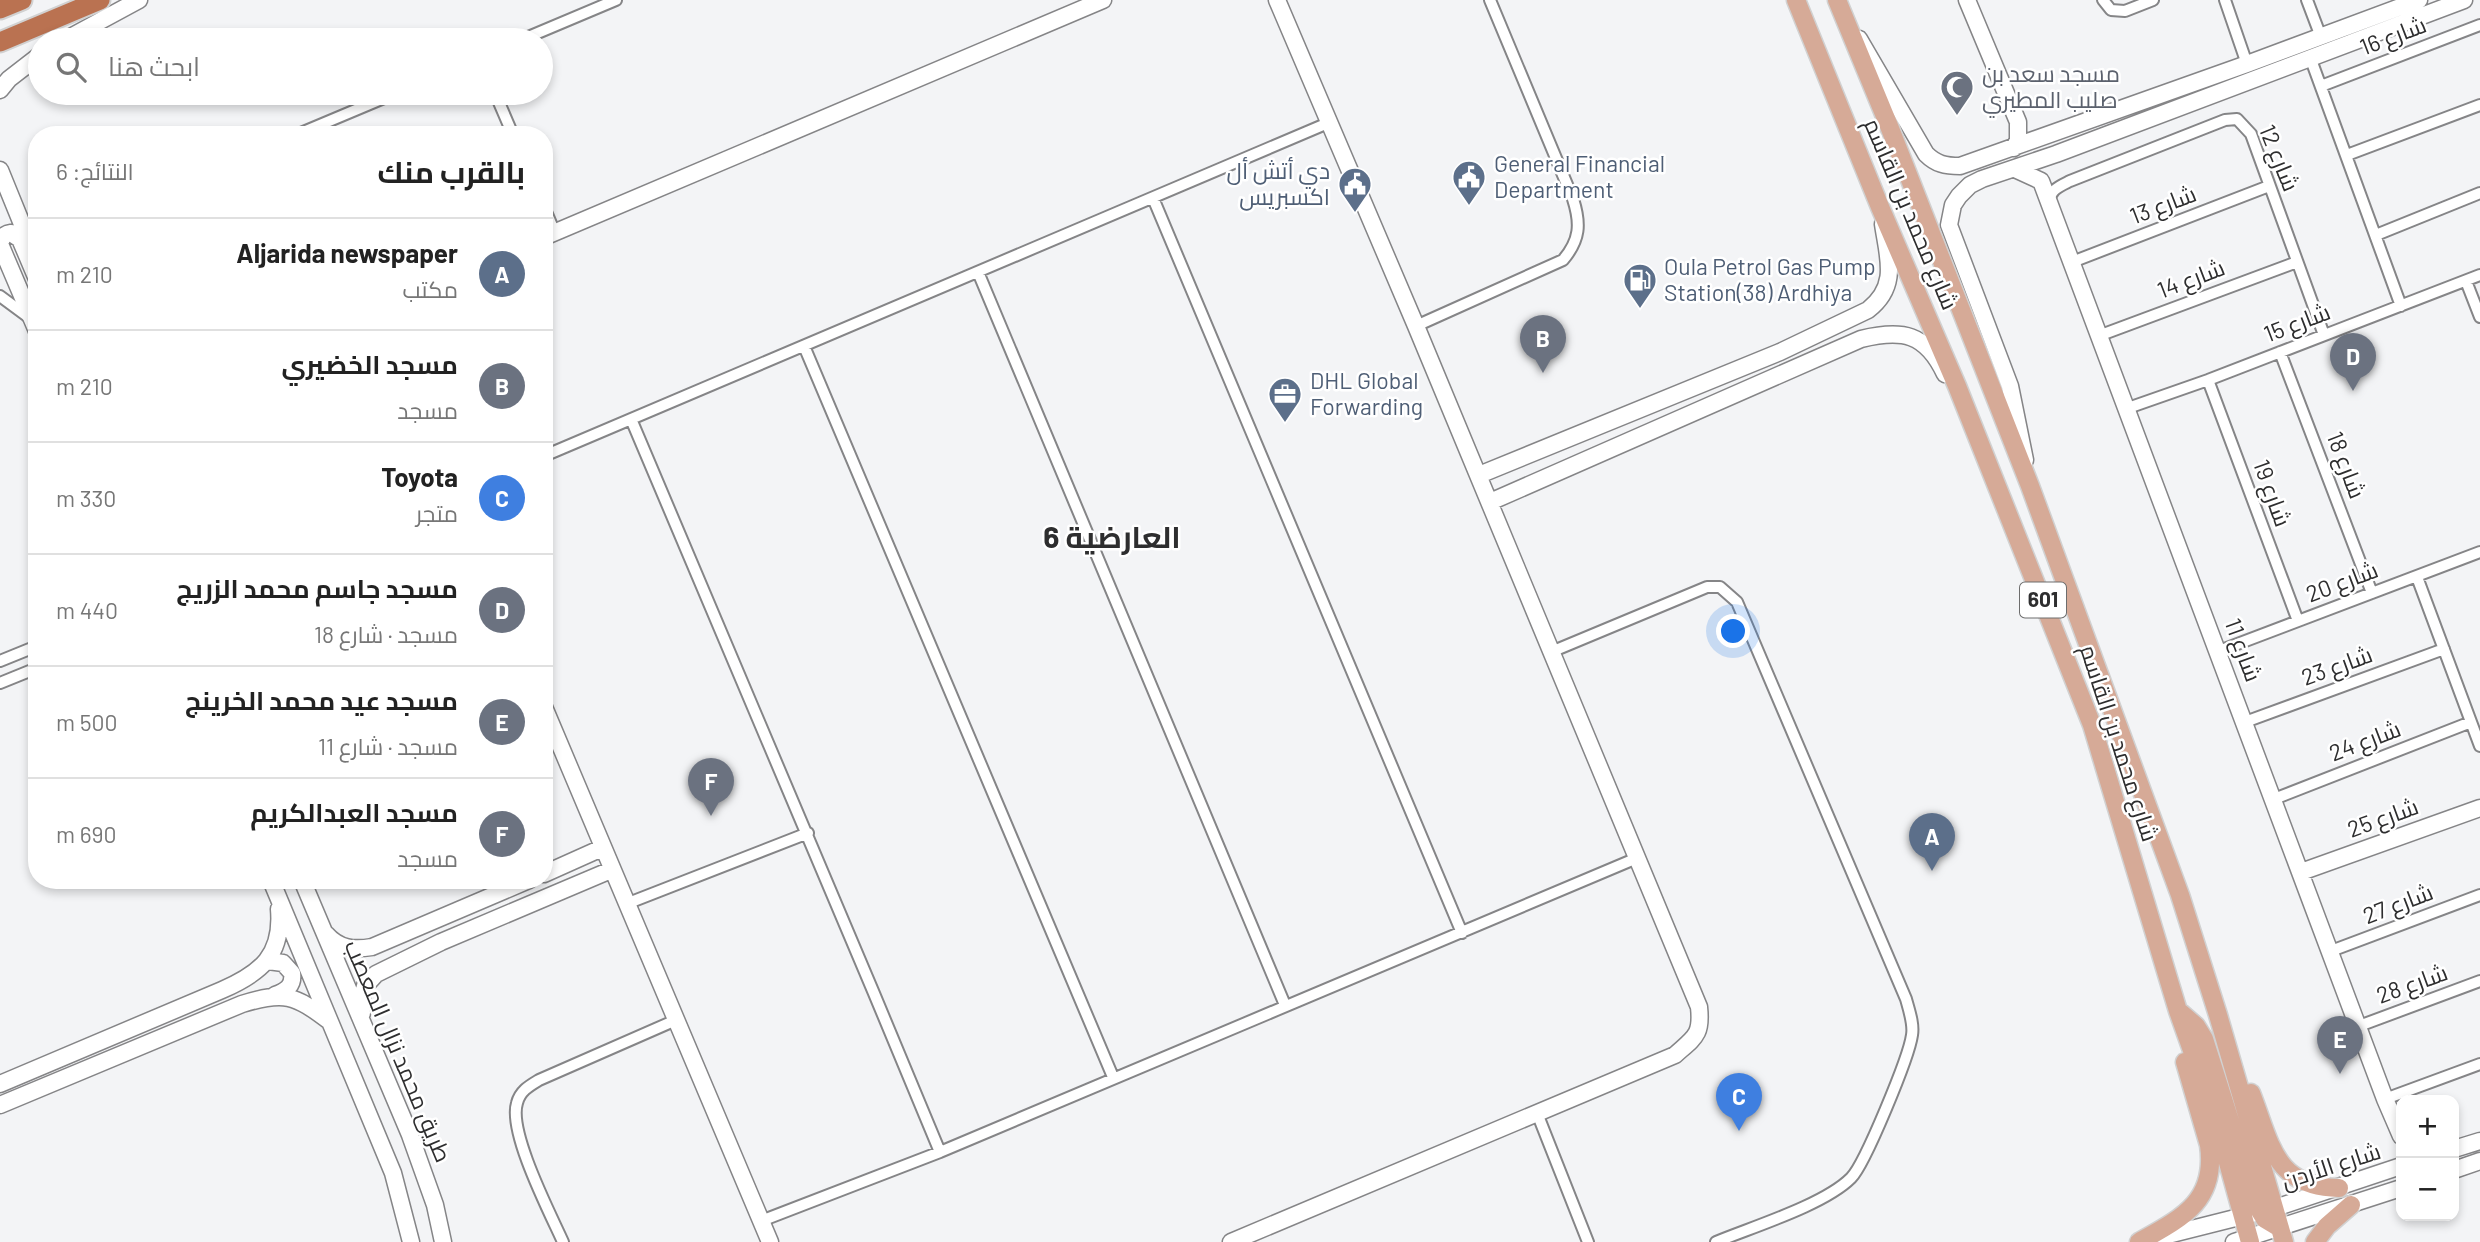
<!DOCTYPE html>
<html lang="ar">
<head>
<meta charset="utf-8">
<style>
  body { margin:0; font-family:Barlow,Cairo,sans-serif; background:#f2f2f2; color:#222; direction:rtl }
  .controls { position:absolute; right:21px; bottom:21px; display:grid; overflow:hidden; border-radius:14px; box-shadow:0 4px 10px #0003 }
  .controls button { width:63px; height:63px; display:grid; place-items:center; padding:0; border:0; border-bottom:2px solid #e0e0e0; background:#fff; color:#222; font:35px sans-serif }
  .you { position:absolute; left:1734px; top:632px; width:24px; height:24px; margin:-18px; border:5px solid #fff; border-radius:50%; background:#1a73e8; box-shadow:0 0 0 10px #1a73e833 }
  .badge { display:grid; place-items:center; width:46px; height:46px; border-radius:50%; background:#0b8043; color:#fff; font-size:23px; font-weight:700 }
  .pin { position:absolute; translate:-50% -58px; filter:drop-shadow(0 2px 4px #0008) }
  .pin::after { content:''; position:absolute; top:37px; width:24px; height:21px; background:inherit; clip-path:polygon(0 0,100% 0,50% 100%) }
  .list { margin:0; padding:0; list-style:none }
  h2 { display:flex; justify-content:space-between; align-items:center; height:91px; margin:0; padding:0 28px; font-size:30px }
  h2 small { font-size:23px; font-weight:400; color:#767676 }
  .list li { display:grid; grid-template-columns:46px 1fr auto; gap:21px; align-items:center; box-sizing:border-box; height:112px; padding:0 28px; border-top:2px solid #e0e0e0 }
  .list b { display:block; font-size:26px; white-space:nowrap }
  .list p { margin:0; font-size:23px; white-space:nowrap; color:#767676 }
  .list em { font-size:23px; font-style:normal; color:#767676 }
  .icon { flex:none; width:38px; height:38px; fill:none; stroke:currentColor; stroke-width:2; stroke-linecap:round; stroke-linejoin:round }
  .map { position:relative; flex:none; width:2480px; height:1242px; overflow:hidden; direction:ltr }
  .search { position:absolute; background:#fff; box-shadow:0 4px 10px #0003; left:28px; top:28px; width:525px; height:77px; display:flex; align-items:center; gap:18px; box-sizing:border-box; padding:0 24px; border-radius:38px; color:#767676; font-size:26px }
  .panel { position:absolute; background:#fff; box-shadow:0 4px 10px #0003; left:28px; top:126px; width:525px; height:763px; border-radius:28px; direction:rtl }
  .map>svg:first-child { display:block }
</style>
</head>
<body>
<div class="map">
<svg width="2480" height="1242" viewBox="0 0 2480 1242">
  <rect width="100%" height="100%" fill="#f3f4f6"/>
  <g fill="none" stroke-linecap="round" stroke-linejoin="round">
    <defs>
      <path id="street" d="M2103 0 2111 10 2125 11 2153 0
        M2225 0 2247 64
        M2307 0 2321 37
        M521 40 616 0
        M2310 57 2401 306
        M2321 86 2480 25
        M495 93 513 135
        M296 135 396 93
        M2347 155 2480 105
        M1153 198 1462 933
        M2050 202C2049 190 2060 186 2070 181L2225 120 2237 119 2251 134 2324 335
        M544 207 555 233
        M2376 235 2480 193
        M2072 262 2269 186
        M978 272 1285 1005
        M2466 281 2480 317
        M0 296 31 319
        M1416 326 1563 260C1580 240 1581 224 1573 199L1490 0
        M2101 335 2297 262
        M804 346 1113 1077
        M2280 352 2372 593
        M2208 380 2298 621
        M2128 408 2208 380 2480 275
        M631 419C734 664 839 907 940 1152
        M544 456 1328 123
        M2417 577 2480 746
        M2219 651 2480 552
        M1551 652 1707 587H1720L1737 602 1906 999C1909 1010 1914 1024 1912 1035 1909 1057 1865 1164 1851 1178 1824 1205 1752 1227 1716 1242
        M0 661 37 646
        M0 683 37 668
        M2245 722 2444 649
        M2274 799 2471 722
        M626 904 808 833
        M2331 951 2480 895
        M2359 1026 2480 981
        M2385 1099 2480 1064
        M1537 1113 1588 1242
        M761 1221 940 1152 1637 858
        M563 1242C550 1213 508 1132 517 1103 520 1091 529 1086 539 1080L676 1020"/>
      <path id="secondary" d="M1967 0 2018 122V140L2014 148
        M1859 39 1926 154C1936 164 1945 166 1960 166L2247 64 2419 0
        M65 40 139 0
        M0 90 9 79 40 55
        M2015 169 2041 181 2385 1099 2401 1136
        M0 170 37 261
        M544 237 1103 0
        M0 244 37 331
        M0 244C2 237 4 234 11 233L20 239 37 279
        M2025 460 2010 386 1949 225 1953 205 1959 196 1970 185 1982 179 2056 154 2464 0
        M1479 475 1780 352 1868 310C1899 286 1888 258 1883 224
        M1490 502 1861 339C1902 329 1926 333 1945 374
        M544 707 770 1242
        M2301 872 2480 808
        M544 874 602 848
        M271 880 393 1173 411 1242
        M302 880 410 1135 435 1205 443 1242
        M326 934C339 949 354 950 372 947L529 880
        M268 961 283 963 292 973C294 986 286 991 275 995
        M362 1013 361 1001 365 986 376 974 441 942 611 870
        M0 1084 222 990C261 973 283 955 279 909
        M0 1105 242 1004C284 991 295 995 329 1021
        M2454 1149 2480 1141
        M2454 1170 2480 1161
        M2148 1240 2275 1208 2401 1166
        M1231 1242 1675 1055C1695 1037 1702 1035 1699 1007L1416 326 1277 0
        M2234 1242 2401 1188"/>
      <path id="primary" d="M1796 0 1880 207 1957 386 2092 725 2178 1011 2214 1112 2250 1242
        M1837 0 1889 126 2030 486 2180 895 2218 1015 2284 1242
        M2181 1013 2196 1026 2204 1039 2257 1206 2265 1219 2280 1228
        M2251 1093C2271 1144 2274 1187 2339 1188
        M2139 1242C2182 1218 2217 1201 2209 1145L2185 1062
        M2315 1242 2327 1226 2351 1205"/>
      <path id="highway" d="M0 9 22 0
        M0 42 100 0"/>
    </defs>
    <!-- street casing -->
    <use href="#street" stroke="#858587" stroke-width="14"/>
    <!-- secondary casing -->
    <use href="#secondary" stroke="#858587" stroke-width="19"/>
    <!-- primary casing -->
    <use href="#primary" stroke="#d1d1d1" stroke-width="21"/>
    <!-- highway casing -->
    <use href="#highway" stroke="#d1d1d1" stroke-width="23"/>
    <!-- street -->
    <use href="#street" stroke="#fff" stroke-width="10"/>
    <!-- secondary -->
    <use href="#secondary" stroke="#fff" stroke-width="16"/>
    <!-- primary -->
    <use href="#primary" stroke="#d6aa97" stroke-width="18"/>
    <!-- highway -->
    <use href="#highway" stroke="#ba7251" stroke-width="19"/>
  </g>
  <!-- icons -->
  <defs>
    <symbol id="mosque-pin" viewBox="-11 -11 22 30"><path d="M0 17L-7.5 6A9.5 9.5 0 1 1 7.5 6Z" fill="#6b7280" stroke="#fff"/><path d="M3.5-4.9A6 6 0 1 0 3.5 4.9A5 5 0 1 1 3.5-4.9Z" fill="#fff"/></symbol>
    <symbol id="civic-pin" viewBox="-11 -11 22 30"><path d="M0 17L-7.5 6A9.5 9.5 0 1 1 7.5 6Z" fill="#5c6f8a" stroke="#fff"/><path d="M-.6-6.5H3V-4.5H.6V-3L4-1V1h2V6H-6V1h2V-1L-.6-3ZM-1.2 2.5V6h2.4V2.5Z" fill="#fff"/></symbol>
    <symbol id="fuel-pin" viewBox="-11 -11 22 30"><path d="M0 17L-7.5 6A9.5 9.5 0 1 1 7.5 6Z" fill="#5c6f8a" stroke="#fff"/><path d="M-5.5-6h7V0h2V4h1.3V-2.5L3-4.5l.8-.8L6-3V5H2.5V1h-1V6h-7ZM-4.2-4.7v3.2H.2V-4.7Z" fill="#fff"/></symbol>
    <symbol id="office-pin" viewBox="-11 -11 22 30"><path d="M0 17L-7.5 6A9.5 9.5 0 1 1 7.5 6Z" fill="#5c6f8a" stroke="#fff"/><path d="M-6-3h4V-5.5h4V-3h4V5H-6ZM-1-4.5V-3h2v-1.5ZM-6 0V1H6V0Z" fill="#fff"/></symbol>
  </defs>
  <g fill-rule="evenodd">
    <use href="#mosque-pin" x="1938" y="68" width="38" height="52"/>
    <use href="#civic-pin" x="1450" y="158" width="38" height="52"/>
    <use href="#civic-pin" x="1336" y="165" width="38" height="52"/>
    <use href="#fuel-pin" x="1621" y="261" width="38" height="52"/>
    <use href="#office-pin" x="1266" y="375" width="38" height="52"/>
  </g>
  <g text-anchor="middle" stroke-width="5" stroke-linejoin="round" paint-order="stroke">
    <!-- shield labels -->
    <rect fill="#fff" stroke="#6d6d6d" stroke-width="2" x="2020" y="582.5" width="46" height="35" rx="5"/>
    <g font-size="21" font-weight="bold" fill="#2e2e2f">
      <text x="2043" y="607">601</text>
    </g>
    <!-- street labels -->
    <g font-size="23" fill="#2e2e2f" stroke="#fff">
      <text transform="translate(2393 36) rotate(-21)" y="8">شارع 16</text>
      <text transform="translate(2279 158) rotate(68)" y="8">شارع 12</text>
      <text transform="translate(2163 205) rotate(-21)" y="8">شارع 13</text>
      <text transform="translate(1911 214) rotate(67)" y="8">شارع محمد بن القاسم</text>
      <text transform="translate(2191 279) rotate(-21)" y="8">شارع 14</text>
      <text transform="translate(2297 323) rotate(-21)" y="8">شارع 15</text>
      <text transform="translate(2346 465) rotate(69)" y="8">شارع 18</text>
      <text transform="translate(2272 493) rotate(70)" y="8">شارع 19</text>
      <text transform="translate(2342 582) rotate(-21)" y="8">شارع 20</text>
      <text transform="translate(2243 650) rotate(70)" y="8">شارع 11</text>
      <text transform="translate(2337 666) rotate(-20)" y="8">شارع 23</text>
      <text transform="translate(2365 741) rotate(-21)" y="8">شارع 24</text>
      <text transform="translate(2119 743) rotate(72)" y="8">شارع محمد بن القاسم</text>
      <text transform="translate(2383 818) rotate(-20)" y="8">شارع 25</text>
      <text transform="translate(2398 904) rotate(-21)" y="8">شارع 27</text>
      <text transform="translate(2412 984) rotate(-20)" y="8">شارع 28</text>
      <text transform="translate(398 1051) rotate(67)" y="8">طريق محمد نزال المعصب</text>
      <text transform="translate(2331 1166) rotate(-18)" y="8">شارع الأردن</text>
    </g>
    <!-- worship labels -->
    <g font-size="23" fill="#5b616d" stroke="#fff" text-anchor="start">
      <text x="1982" y="82">مسجد سعد بن<tspan x="1982" dy="26">صليب المطيري</tspan></text>
    </g>
    <!-- service labels -->
    <g font-size="23" fill="#4e5e75" stroke="#fff" text-anchor="start">
      <text x="1494" y="172">General Financial<tspan x="1494" dy="26">Department</tspan></text>
      <text x="1330" y="179" text-anchor="end">دي أتش أل<tspan x="1330" dy="26">اكسبريس</tspan></text>
      <text x="1664" y="275">Oula Petrol Gas Pump<tspan x="1664" dy="26">Station(38) Ardhiya</tspan></text>
      <text x="1310" y="389">DHL Global<tspan x="1310" dy="26">Forwarding</tspan></text>
    </g>
    <!-- district labels -->
    <g font-size="30" font-weight="bold" fill="#2e2e2f" stroke="#fff">
      <text x="1112" y="548">العارضية 6</text>
    </g>
  </g>
</svg>
<div class="controls">
<button>+</button>
<button>−</button>
</div>
<div class="you"></div>
<div class="pin badge" style="left:1932px;top:871px;background:#5c6f8a">A</div>
<div class="pin badge" style="left:1543px;top:373px;background:#6b7280">B</div>
<div class="pin badge" style="left:1739px;top:1131px;background:#3f7fe0">C</div>
<div class="pin badge" style="left:2353px;top:391px;background:#6b7280">D</div>
<div class="pin badge" style="left:2340px;top:1074px;background:#6b7280">E</div>
<div class="pin badge" style="left:711px;top:816px;background:#6b7280">F</div>
<div class="search"><svg class="icon" aria-label="search" viewBox="0 0 24 24"><circle cx="10" cy="10" r="6"/><path d="M15 15l6 6"/></svg>ابحث هنا</div>
<section class="panel">
<h2>بالقرب منك<small>النتائج: 6</small></h2>
<ul class="list">
<li><span class="badge" style="background:#5c6f8a">A</span><div><b>Aljarida newspaper</b><p>مكتب</p></div><em>210 m</em></li>
<li><span class="badge" style="background:#6b7280">B</span><div><b>مسجد الخضيري</b><p>مسجد</p></div><em>210 m</em></li>
<li><span class="badge" style="background:#3f7fe0">C</span><div><b>Toyota</b><p>متجر</p></div><em>330 m</em></li>
<li><span class="badge" style="background:#6b7280">D</span><div><b>مسجد جاسم محمد الزريج</b><p>مسجد · شارع 18</p></div><em>440 m</em></li>
<li><span class="badge" style="background:#6b7280">E</span><div><b>مسجد عيد محمد الخرينج</b><p>مسجد · شارع 11</p></div><em>500 m</em></li>
<li><span class="badge" style="background:#6b7280">F</span><div><b>مسجد العبدالكريم</b><p>مسجد</p></div><em>690 m</em></li>
</ul>
</section>
</div>
</body>
</html>
